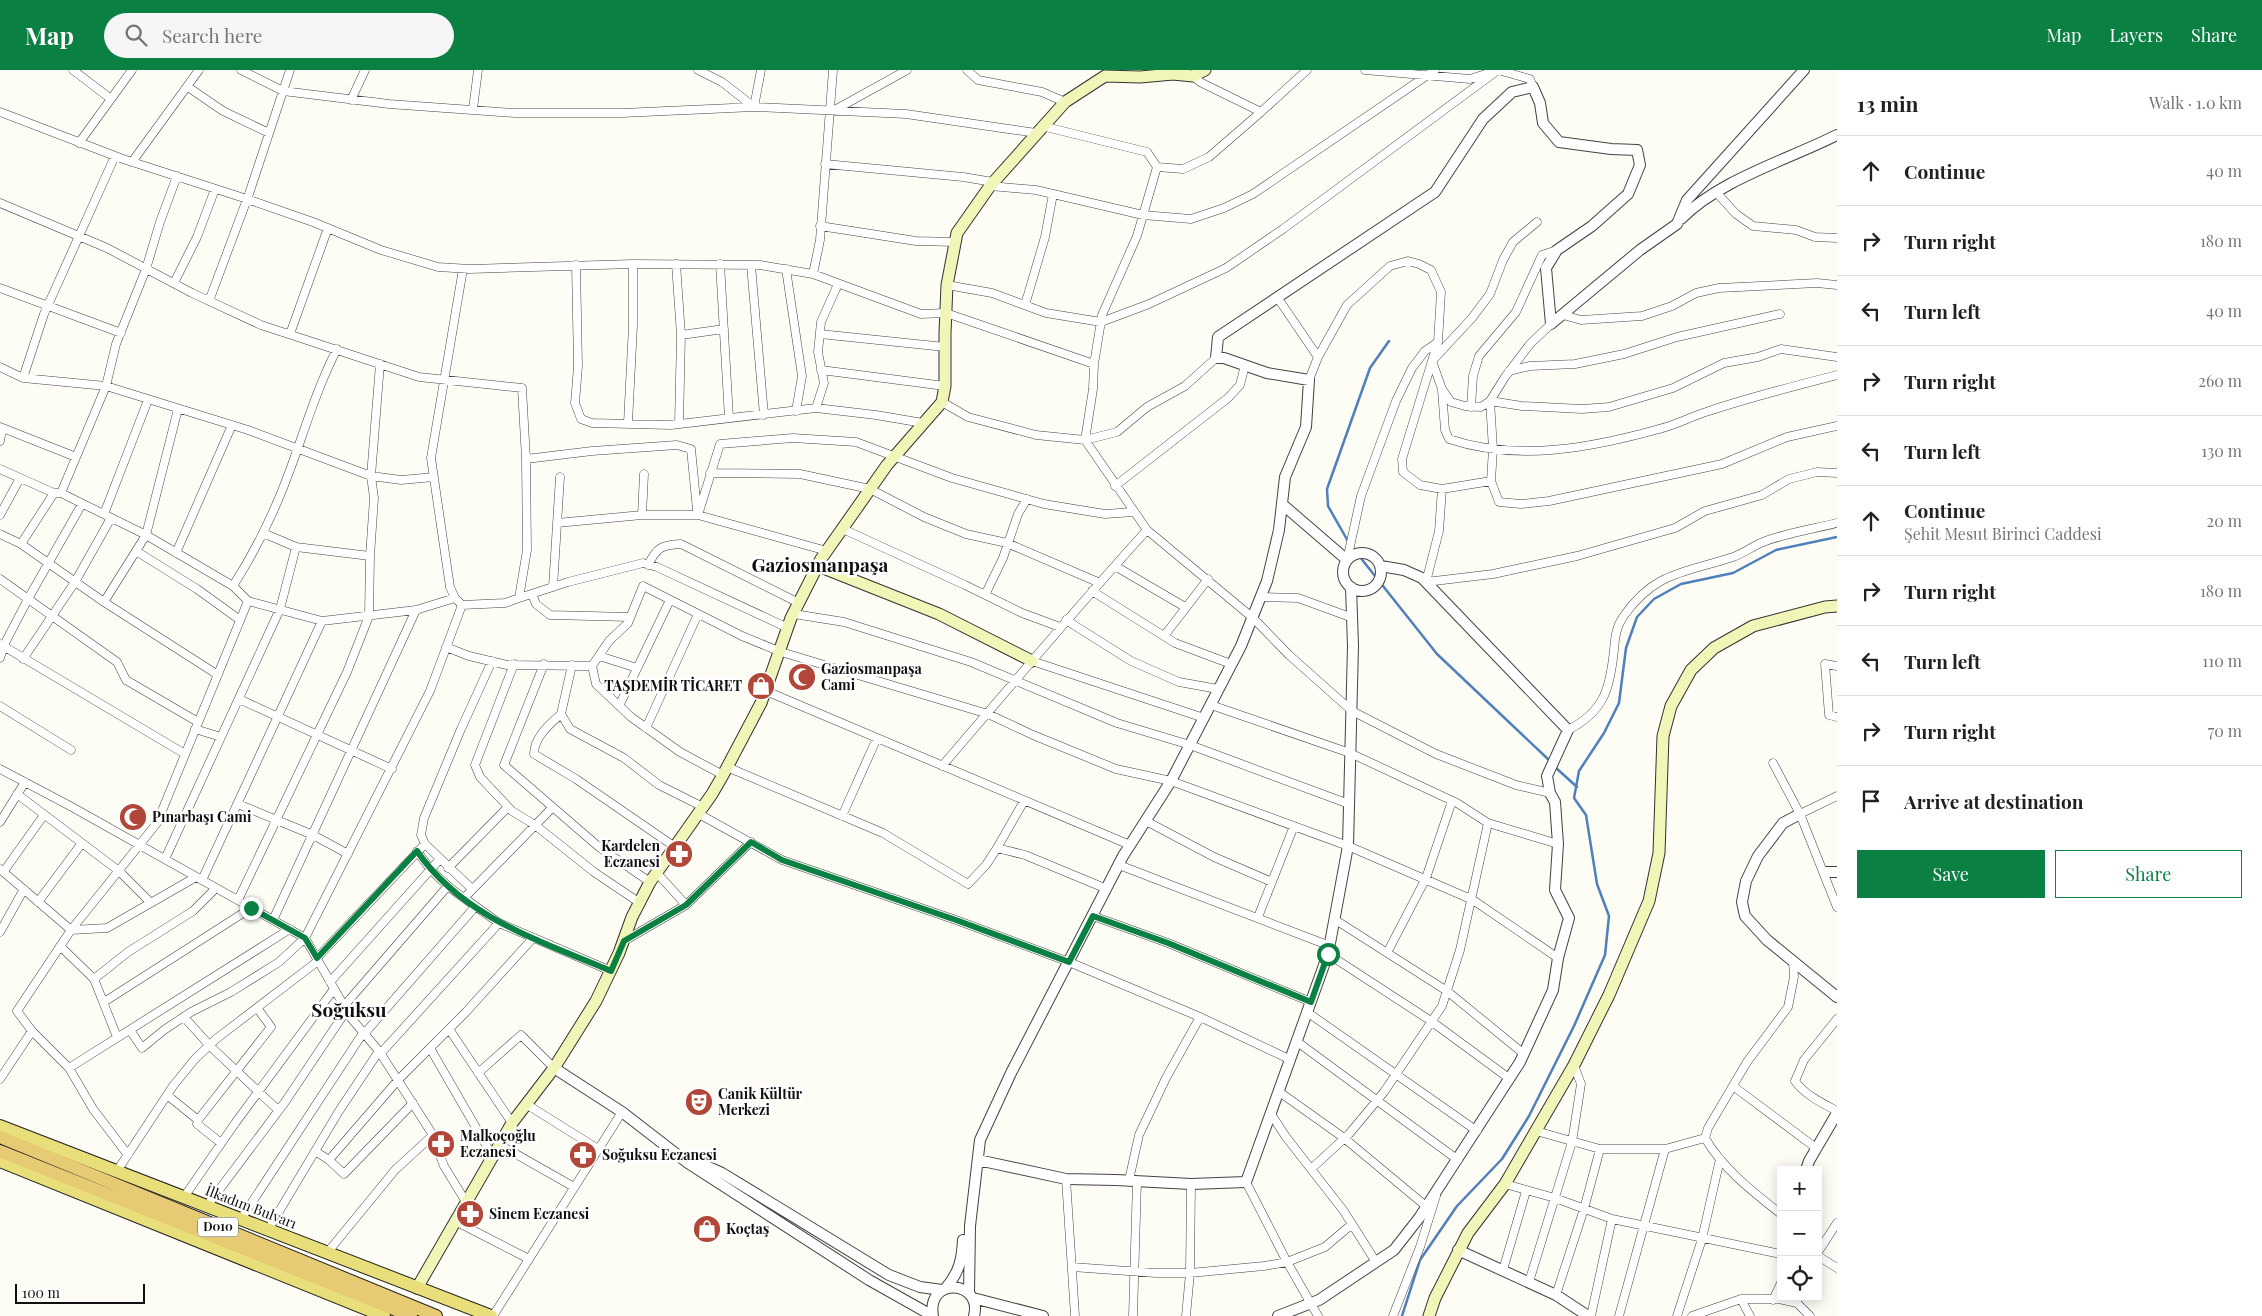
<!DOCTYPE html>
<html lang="en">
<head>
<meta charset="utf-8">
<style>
  body { margin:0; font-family:"Playfair Display",serif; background:#f6f6f6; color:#202124 }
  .controls { position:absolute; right:15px; bottom:15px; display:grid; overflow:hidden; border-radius:0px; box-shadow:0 2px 12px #0003 }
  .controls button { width:45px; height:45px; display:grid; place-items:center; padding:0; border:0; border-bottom:1px solid #e0e0e0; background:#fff; color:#202124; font:25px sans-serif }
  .scale { position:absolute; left:15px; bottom:12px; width:130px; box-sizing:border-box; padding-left:5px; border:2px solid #101010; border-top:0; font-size:14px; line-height:18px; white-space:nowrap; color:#101010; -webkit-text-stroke:4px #fff; paint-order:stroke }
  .stop { position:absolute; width:15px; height:15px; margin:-11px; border:4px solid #0b8043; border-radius:50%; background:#fff }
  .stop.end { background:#0b8043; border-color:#fff; box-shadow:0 1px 5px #0008 }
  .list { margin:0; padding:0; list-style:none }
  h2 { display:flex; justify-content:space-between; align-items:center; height:65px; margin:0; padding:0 20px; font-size:21px }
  h2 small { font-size:16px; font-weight:400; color:#757577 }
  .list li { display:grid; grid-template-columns:32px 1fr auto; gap:15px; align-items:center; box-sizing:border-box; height:70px; padding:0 20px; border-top:1px solid #e0e0e0 }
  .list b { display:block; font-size:19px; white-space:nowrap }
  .list p { margin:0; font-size:16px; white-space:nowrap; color:#757577 }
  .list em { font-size:16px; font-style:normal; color:#757577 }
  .actions { display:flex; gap:10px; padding:15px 20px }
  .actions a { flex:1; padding:11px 0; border:1px solid #0b8043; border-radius:0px; text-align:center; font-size:18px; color:#0b8043 }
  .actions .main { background:#0b8043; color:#fff }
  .icon { flex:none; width:28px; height:28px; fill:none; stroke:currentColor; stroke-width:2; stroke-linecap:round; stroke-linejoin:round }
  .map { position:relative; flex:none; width:1837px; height:1246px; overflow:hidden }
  header { display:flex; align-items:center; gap:30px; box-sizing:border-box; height:70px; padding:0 25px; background:#0b8043; color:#fff }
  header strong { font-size:24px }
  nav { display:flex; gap:28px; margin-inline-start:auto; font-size:18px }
  .search { width:350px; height:45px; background:#f6f6f6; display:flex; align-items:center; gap:12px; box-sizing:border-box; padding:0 18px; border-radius:28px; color:#757577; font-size:19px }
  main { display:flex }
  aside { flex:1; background:#fff }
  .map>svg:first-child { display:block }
</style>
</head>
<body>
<header>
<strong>Map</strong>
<div class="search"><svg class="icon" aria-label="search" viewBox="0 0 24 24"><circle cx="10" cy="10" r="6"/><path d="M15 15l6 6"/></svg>Search here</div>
<nav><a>Map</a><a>Layers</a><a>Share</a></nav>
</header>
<main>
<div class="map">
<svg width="1837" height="1246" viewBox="0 0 1837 1246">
  <rect width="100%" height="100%" fill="#fefdf5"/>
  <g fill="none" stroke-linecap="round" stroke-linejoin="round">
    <!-- stream -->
    <path stroke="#4f7fbd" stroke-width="2.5" d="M1349 473 1328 436 1327 419 1370 298 1389 271
      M1352 477 1437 584 1550 691
      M1555 697 1577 717
      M1402 1246 1420 1190 1457 1136 1502 1089 1529 1046 1574 956 1605 885 1609 846 1597 814 1586 745 1574 728 1579 701 1604 663 1619 633 1626 578 1637 547 1654 529 1681 514 1733 503 1776 480 1837 467"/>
    <defs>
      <path id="minor" d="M73 0 111 29
        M241 0 283 21 389 34 515 43H622L754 37 906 44 1036 63
        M698 0 722 12 754 37 761 0
        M967 0 978 10 1042 22 1065 32
        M1365 0 1470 9 1498 0 1530 9 1533 17
        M1193 6 1200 12 1261 42 1307 0
        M188 17 223 41 269 63
        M351 30 365 0
        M473 39 478 0
        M0 42 123 89 247 129 313 152 381 180 438 197 470 199 633 194 760 195 813 204 921 244 946 243 1094 294
        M831 42 907 0
        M1042 56 1147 82 1157 97
        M79 73 132 0
        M115 86 44 244 23 308 106 316 248 360 371 406 401 410 434 407
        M132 92 199 0
        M825 94 963 107 993 112
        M177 106 160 152 146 199 116 274 106 316 61 423 146 465 104 532 218 605
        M990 116 1036 120 1143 145 1191 149 1224 138 1253 124 1435 0
        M1716 122 1736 144 1753 156 1796 160 1815 167 1837 168
        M0 133 107 178 192 223 261 255 419 307 522 318 526 389 527 480 519 528 505 533 462 535
        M820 156 916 171 956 172
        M676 194 681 265
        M720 194 729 348
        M576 195 578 296 575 333 581 349 592 353 671 355 816 338 876 345 923 353
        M751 195 764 345
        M786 199 802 306 796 341
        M813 204 820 170 833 0
        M174 213 197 167 215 119
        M947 215 992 223 1046 243 1101 252 1149 234 1226 198 1283 159 1498 0
        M0 218 121 263
        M1277 227 1318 287
        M209 231 249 124 290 0
        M1025 235 1045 167 1053 124
        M1563 245 1581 250 1642 246 1672 236 1696 223 1719 218 1817 213 1837 215
        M290 264 328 158
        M820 264 945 277
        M1837 287 1781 279 1758 287 1724 293 1673 318 1609 337 1582 339 1522 336 1490 331 1493 379 1491 411 1499 432 1521 434 1549 431 1722 394 1787 367 1837 356
        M1216 288 1185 316 1147 337 1117 362 1085 370 1093 319 1094 294 1102 245 1137 166 1157 97 1183 99 1209 87 1261 42
        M0 297 23 308
        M821 300 945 316
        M1509 301 1530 296 1575 294 1624 284 1677 267 1780 244
        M1309 310 1318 287 1347 235 1390 196 1408 191 1419 194 1431 200 1441 222 1438 272 1432 291 1442 319 1451 332 1465 336 1481 337 1490 331 1505 307 1530 274 1551 254
        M1442 320 1445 360 1449 369C1517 392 1591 378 1659 359 1676 355 1692 346 1709 341 1751 327 1794 316 1837 305
        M942 332 968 347 1036 365 1085 370 1147 460 1253 548 1289 585 1352 641 1436 684 1516 715 1550 723
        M1471 337 1473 306 1479 286 1516 242 1542 185 1557 180
        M816 338 824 313 818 282 821 252 838 214
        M178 339 146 465 233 516
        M628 353 633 255V194
        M679 354 681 265 724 259
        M0 357 76 387
        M0 371 2 358
        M526 389 592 381 677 375 691 379 697 440
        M0 399 54 423H61
        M710 403 800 404 870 419 924 447 966 464 1007 473 1100 513
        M1491 411 1442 419 1420 415 1403 402 1402 389 1432 291 1472 248 1490 224 1503 190 1513 172 1537 152
        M1115 416 1228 328 1240 315 1245 295
        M1442 419 1439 461 1426 512 1493 504 1577 486 1675 458 1705 441 1762 425 1789 409 1817 402 1837 403
        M104 444 148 330
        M0 445 20 408
        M642 445 644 404
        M698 445 720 374 793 368 856 372 952 408 1044 434 1105 444 1134 442
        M557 453 642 445H698L827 481
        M843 459 965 515 1022 543 1060 557
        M263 463 296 477 370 486
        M0 464 21 474 104 532
        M21 474 54 423
        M136 481 197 519 240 550
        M176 483 232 355
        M1347 490 1361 426 1396 331 1412 298 1425 281 1438 272
        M648 495C657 477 662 475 681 474L799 533
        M1115 496 1185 537
        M0 509 117 592 126 610 198 652
        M553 517 560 407
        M1092 521 1175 573 1231 594
        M532 524 536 534 550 545 630 547
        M985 525 1003 488 1018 444 1027 429
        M1260 527 1298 528 1353 548
        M519 528 568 512 643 493 657 497 788 558
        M248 531 322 551 416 540 455 528
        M794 544 844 552 971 592 1117 653 1190 675 1349 734
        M1066 550 1131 591 1179 612 1218 619
        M1164 566 1208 509
        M0 574 185 684
        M446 577 469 586 507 595 592 596 596 614 631 647 680 682 723 705
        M599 586 637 598
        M0 588 5 573 28 529 82 434
        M23 589 75 512 111 448
        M1032 591 1204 648
        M514 594 475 695 480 707 512 741 535 755 594 802 640 833
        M544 594 504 695 599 777 650 812
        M572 595 561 644 570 659 624 688 659 715 703 737
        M592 596 609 571 628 553 643 516 742 566 781 582 988 644 1033 665 1116 699 1171 711 1348 776 1473 830 1558 888
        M1837 596 1825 594 1829 645 1837 647
        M766 621 1130 775
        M239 629 392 699
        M1211 635 1350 683 1457 733 1488 753 1558 774
        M0 636 71 680
        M619 636 670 530
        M561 644C550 654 534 667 534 684L576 709 675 777
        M646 658 698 544
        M195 659 221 667
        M1568 660C1605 641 1610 618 1614 580 1615 568 1616 557 1623 547 1655 501 1685 503 1733 487 1744 483 1753 476 1763 472 1786 463 1813 459 1837 453
        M1773 693 1800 744 1837 837
        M942 696C1010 617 1077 537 1147 460
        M727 697 883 763 968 814 986 795 997 778 1025 785 1107 819
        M0 699 72 737 305 868 351 948 379 981 431 1062 444 1096 466 1132
        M17 724 119 801 151 833
        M238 734 313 765 348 784
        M552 738 464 828 499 853 611 901
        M699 744 782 790 956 850 1069 892 1200 947 1289 989
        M1800 744 1837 726
        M842 746 877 668
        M1146 751 1214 787 1272 812
        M0 752 25 712
        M997 778 1024 731
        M417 781C430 801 444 815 464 828
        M165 789 268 565 280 539 296 477
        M1119 795 1330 876
        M448 798 508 737
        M0 799 71 860 107 858 196 807
        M4 801 44 745
        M657 803 686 835 751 772
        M202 810 322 551
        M472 819 425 774 421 765 424 748 461 659 492 591
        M238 830 347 602 369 546 370 486 374 428 371 406 380 294
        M38 832 82 773
        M1093 846 1168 873 1311 932
        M1258 847 1294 756
        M1334 849 1447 921 1524 984
        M273 850 416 540
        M0 862 24 819
        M624 871 686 835
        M60 876 94 909 117 967
        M1387 883 1426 808 1452 731
        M1328 884 1431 951 1510 1009
        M317 888 425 774
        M94 909 128 882 193 841 216 818
        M330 912 440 789
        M104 932 251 838
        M344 936 447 817
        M1307 942 1477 1061
        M184 947 210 976 278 1040
        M1837 949 1804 990 1795 1011C1805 1025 1822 1033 1837 1041
        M449 959 512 1053
        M130 960 142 978 164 960 191 942 231 922 279 892 305 868 430 621 462 535 455 528 450 517 431 388 463 199
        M32 961 69 998 93 1039 128 1085
        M364 964 474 838
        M1296 971 1458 1090
        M430 978 493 1087
        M381 983 499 853
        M69 998 290 859
        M478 1003 521 965 554 998
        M0 1009 32 961 17 941 71 860 157 753 248 531 233 516C256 480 275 441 290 400 305 359 317 318 337 279
        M1733 1016 1816 1078
        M1278 1021 1344 1068 1427 1137
        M167 1025 198 1050 197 1054 221 1073
        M526 1034 598 1079
        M1271 1044 1286 1067 1343 1140 1376 1192
        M198 1050 271 957 258 939
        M1536 1061 1600 1079H1665L1705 1068
        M500 1075 574 1117
        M315 1081 329 1090 344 1104 413 1033
        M329 1090 398 1010 466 942 533 868
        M1311 1099 1349 1064 1384 1022 1442 936 1460 880 1488 753
        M117 1101 173 1016 195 989 216 969 318 891
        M1066 1109 1075 1246
        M1129 1110 1139 1065 1166 1008 1200 947
        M1246 1112 1287 1192 1318 1246
        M1505 1114 1555 1128 1612 1149 1781 1184
        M184 1127 236 1052 334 919
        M207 1136 285 1032 346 941
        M1781 1144C1753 1122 1723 1099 1705 1068L1708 1058 1747 992 1788 937 1794 907 1793 891
        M241 1149 363 963
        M455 1151 529 1189
        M268 1160 339 1041 379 981
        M1818 1182 1837 1153
        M327 1183 395 1100 432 1066
        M1818 1186 1837 1198
        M1072 1197 1156 1203H1190L1264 1196 1287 1192 1325 1177 1352 1154
        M1503 1200 1526 1121
        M1529 1212 1572 1072 1581 1014 1574 995
        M1556 1225 1584 1139 1600 1079
        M1741 1229H1779L1797 1233 1810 1246
        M1773 1230 1781 1213
        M493 1246 622 1042
        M1133 1246 1137 1111
        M1186 1246 1190 1203 1191 1114
        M1393 1246 1420 1177 1436 1126
        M1591 1246 1612 1149
        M1619 1246 1665 1079
        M1677 1246 1702 1169 1720 1089
        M1692 1246 1741 1229 1750 1246"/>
      <path id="tertiary" d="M1681 149C1719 110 1787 90 1837 65
        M1551 254 1640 180 1677 154 1687 130 1804 0
        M1282 434 1347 490
        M1343 502a19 19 0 1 1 38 0a19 19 0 1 1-38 0Z
        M1800 744 1783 753 1758 786 1746 811 1742 832 1745 846 1767 870 1837 927
        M1825 802H1837
        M554 998 622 1042 688 1093 869 1210 933 1246
        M693 1090 722 1103 889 1205 920 1217 942 1220
        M978 1090 1066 1109 1116 1110 1191 1114 1246 1112 1328 884 1348 776 1353 576 1351 517
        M1806 1100 1809 1091 1837 1043
        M1458 1180 1556 1225 1588 1246
        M945 1219C959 1203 962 1190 963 1170
        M969 1223 970 1156 980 1070 1011 1003 1123 786 1171 711 1241 576 1267 511 1279 460 1285 407 1306 357 1309 310 1267 303 1224 288H1216L1218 267 1435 122 1483 49 1512 22 1533 17 1540 33 1543 53 1559 72 1611 79 1637 80 1640 95 1628 124 1592 156 1557 180 1546 198 1551 254
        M973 1228 1043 1246
        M933 1246C926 1206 983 1210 974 1246
        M1278 1246 1319 1230 1394 1180 1419 1148 1520 992 1553 920 1558 888 1569 848 1555 820 1558 774 1555 732 1550 723 1547 706 1568 660 1422 508 1404 500 1381 496"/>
      <path id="secondary" d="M818 496 939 544 1032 591
        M417 1218 512 1053 554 998 596 931 619 883 632 847 650 812 712 724 723 705 761 633 791 548 821 489 887 395 942 332 945 316V263L947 215 957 163 990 116 1065 32 1105 6 1140 7 1173 4 1193 6 1205 0
        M1429 1246 1435 1228 1468 1163 1505 1114 1574 995 1609 925 1649 831 1659 783 1663 666 1671 636 1691 600 1714 578 1753 556 1825 537 1837 536"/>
      <path id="primary" d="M0 1056 491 1246
        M0 1091 384 1246"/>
      <path id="trunk" d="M0 1067 436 1246
        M0 1081 411 1246"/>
    </defs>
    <!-- minor casing -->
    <use href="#minor" stroke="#434343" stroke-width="9"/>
    <!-- tertiary casing -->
    <use href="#tertiary" stroke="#434343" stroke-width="12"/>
    <!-- secondary casing -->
    <use href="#secondary" stroke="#323232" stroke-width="13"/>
    <!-- primary casing -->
    <use href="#primary" stroke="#212121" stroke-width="14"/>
    <!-- trunk casing -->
    <use href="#trunk" stroke="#212121" stroke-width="14"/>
    <!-- minor -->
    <use href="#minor" stroke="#fff" stroke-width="8"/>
    <!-- tertiary -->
    <use href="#tertiary" stroke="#fff" stroke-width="10"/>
    <!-- secondary -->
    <use href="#secondary" stroke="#f2f5b8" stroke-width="11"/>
    <!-- primary -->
    <use href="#primary" stroke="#e8df7a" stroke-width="12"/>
    <!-- trunk -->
    <use href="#trunk" stroke="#e6ca74" stroke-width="12"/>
  </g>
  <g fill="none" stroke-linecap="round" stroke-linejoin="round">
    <!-- route -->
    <path stroke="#0b8043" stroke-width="6" d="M251 838 305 868 317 888 417 781C462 847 540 871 611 901L624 871 686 835 751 772 782 790 956 850 1069 892 1093 846 1168 873 1311 932 1328 884"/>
  </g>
  <!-- icons -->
  <defs>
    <symbol id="mosque-disc" viewBox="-11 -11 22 22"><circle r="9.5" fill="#b04738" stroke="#fff"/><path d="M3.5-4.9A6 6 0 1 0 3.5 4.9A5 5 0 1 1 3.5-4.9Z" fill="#fff"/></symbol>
    <symbol id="shop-disc" viewBox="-11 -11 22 22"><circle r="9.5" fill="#b04738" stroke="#fff"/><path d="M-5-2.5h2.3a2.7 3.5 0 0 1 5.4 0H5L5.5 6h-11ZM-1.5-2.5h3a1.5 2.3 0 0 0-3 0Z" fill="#fff"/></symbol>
    <symbol id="pharmacy-disc" viewBox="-11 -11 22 22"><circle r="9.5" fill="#b04738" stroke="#fff"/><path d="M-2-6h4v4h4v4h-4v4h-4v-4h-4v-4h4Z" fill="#fff"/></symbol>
    <symbol id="theatre-disc" viewBox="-11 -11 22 22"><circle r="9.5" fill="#b04738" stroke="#fff"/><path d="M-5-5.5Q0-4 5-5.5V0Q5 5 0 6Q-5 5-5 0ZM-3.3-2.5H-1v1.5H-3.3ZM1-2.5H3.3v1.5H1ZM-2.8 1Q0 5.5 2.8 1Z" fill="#fff"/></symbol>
  </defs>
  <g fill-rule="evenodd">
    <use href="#mosque-disc" x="786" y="591" width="32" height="32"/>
    <use href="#shop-disc" x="745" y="600" width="32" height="32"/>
    <use href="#mosque-disc" x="117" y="731" width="32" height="32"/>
    <use href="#pharmacy-disc" x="663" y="768" width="32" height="32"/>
    <use href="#theatre-disc" x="683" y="1016" width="32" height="32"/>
    <use href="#pharmacy-disc" x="425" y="1058" width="32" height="32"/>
    <use href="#pharmacy-disc" x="567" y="1069" width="32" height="32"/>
    <use href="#pharmacy-disc" x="454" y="1128" width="32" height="32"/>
    <use href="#shop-disc" x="691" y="1143" width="32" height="32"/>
  </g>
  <g text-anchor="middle" stroke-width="5" stroke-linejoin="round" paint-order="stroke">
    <!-- shield labels -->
    <rect fill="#fff" stroke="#585858" stroke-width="1" x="198" y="1147.5" width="40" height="19" rx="4"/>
    <g font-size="12" font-weight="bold" fill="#101010">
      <text x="218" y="1161">D010</text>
    </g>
    <!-- poi labels -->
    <g font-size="14" font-weight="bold" fill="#101010" stroke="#fff" text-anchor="start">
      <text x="821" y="604">Gaziosmanpaşa<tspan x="821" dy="16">Cami</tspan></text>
      <text x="742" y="621" text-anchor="end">TAŞDEMİR TİCARET</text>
      <text x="152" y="752">Pınarbaşı Cami</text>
      <text x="660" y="781" text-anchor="end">Kardelen<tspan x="660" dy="16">Eczanesi</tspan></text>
      <text x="718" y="1029">Canik Kültür<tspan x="718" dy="16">Merkezi</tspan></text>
      <text x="460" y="1071">Malkoçoğlu<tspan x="460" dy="16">Eczanesi</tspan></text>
      <text x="602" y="1090">Soğuksu Eczanesi</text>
      <text x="489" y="1149">Sinem Eczanesi</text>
      <text x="726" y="1164">Koçtaş</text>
    </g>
    <!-- street labels -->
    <g font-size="14" fill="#101010" stroke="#fff">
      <text transform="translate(251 1137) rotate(21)" y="5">İlkadım Bulvarı</text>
    </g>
    <!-- district labels -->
    <g font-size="19" font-weight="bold" fill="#101010" stroke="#fff">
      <text x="820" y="502">Gaziosmanpaşa</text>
      <text x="349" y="947">Soğuksu</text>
    </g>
  </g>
</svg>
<div class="controls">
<button>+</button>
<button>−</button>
<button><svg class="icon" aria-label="locate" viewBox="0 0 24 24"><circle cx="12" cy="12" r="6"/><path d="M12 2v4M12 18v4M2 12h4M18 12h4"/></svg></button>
</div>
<div class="scale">100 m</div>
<div class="stop" style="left:1328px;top:884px"></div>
<div class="stop end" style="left:251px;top:838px"></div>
</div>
<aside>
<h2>13 min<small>Walk · 1.0 km</small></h2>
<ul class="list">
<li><svg class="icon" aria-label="ahead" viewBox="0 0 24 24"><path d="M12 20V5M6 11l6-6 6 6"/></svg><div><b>Continue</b></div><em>40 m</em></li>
<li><svg class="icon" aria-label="right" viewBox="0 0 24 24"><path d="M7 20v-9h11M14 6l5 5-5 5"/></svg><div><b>Turn right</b></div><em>180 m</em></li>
<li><svg class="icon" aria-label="left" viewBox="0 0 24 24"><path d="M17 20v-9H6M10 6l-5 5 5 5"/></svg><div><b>Turn left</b></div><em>40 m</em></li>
<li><svg class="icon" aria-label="right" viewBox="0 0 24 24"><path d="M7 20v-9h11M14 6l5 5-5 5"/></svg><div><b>Turn right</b></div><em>260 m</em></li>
<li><svg class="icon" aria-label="left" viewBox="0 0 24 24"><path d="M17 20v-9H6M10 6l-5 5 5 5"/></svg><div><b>Turn left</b></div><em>130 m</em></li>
<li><svg class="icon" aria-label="ahead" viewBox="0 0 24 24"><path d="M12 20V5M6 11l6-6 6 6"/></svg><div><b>Continue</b><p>Şehit Mesut Birinci Caddesi</p></div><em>20 m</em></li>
<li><svg class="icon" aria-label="right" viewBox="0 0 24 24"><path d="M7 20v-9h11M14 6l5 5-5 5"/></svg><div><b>Turn right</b></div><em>180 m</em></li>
<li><svg class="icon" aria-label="left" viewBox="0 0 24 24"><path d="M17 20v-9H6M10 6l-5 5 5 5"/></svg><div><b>Turn left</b></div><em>110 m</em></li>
<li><svg class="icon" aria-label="right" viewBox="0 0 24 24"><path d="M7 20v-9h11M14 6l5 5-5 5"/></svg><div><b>Turn right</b></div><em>70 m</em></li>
<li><svg class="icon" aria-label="arrive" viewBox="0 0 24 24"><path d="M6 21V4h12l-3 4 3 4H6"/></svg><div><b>Arrive at destination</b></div></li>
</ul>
<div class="actions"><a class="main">Save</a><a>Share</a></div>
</aside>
</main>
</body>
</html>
